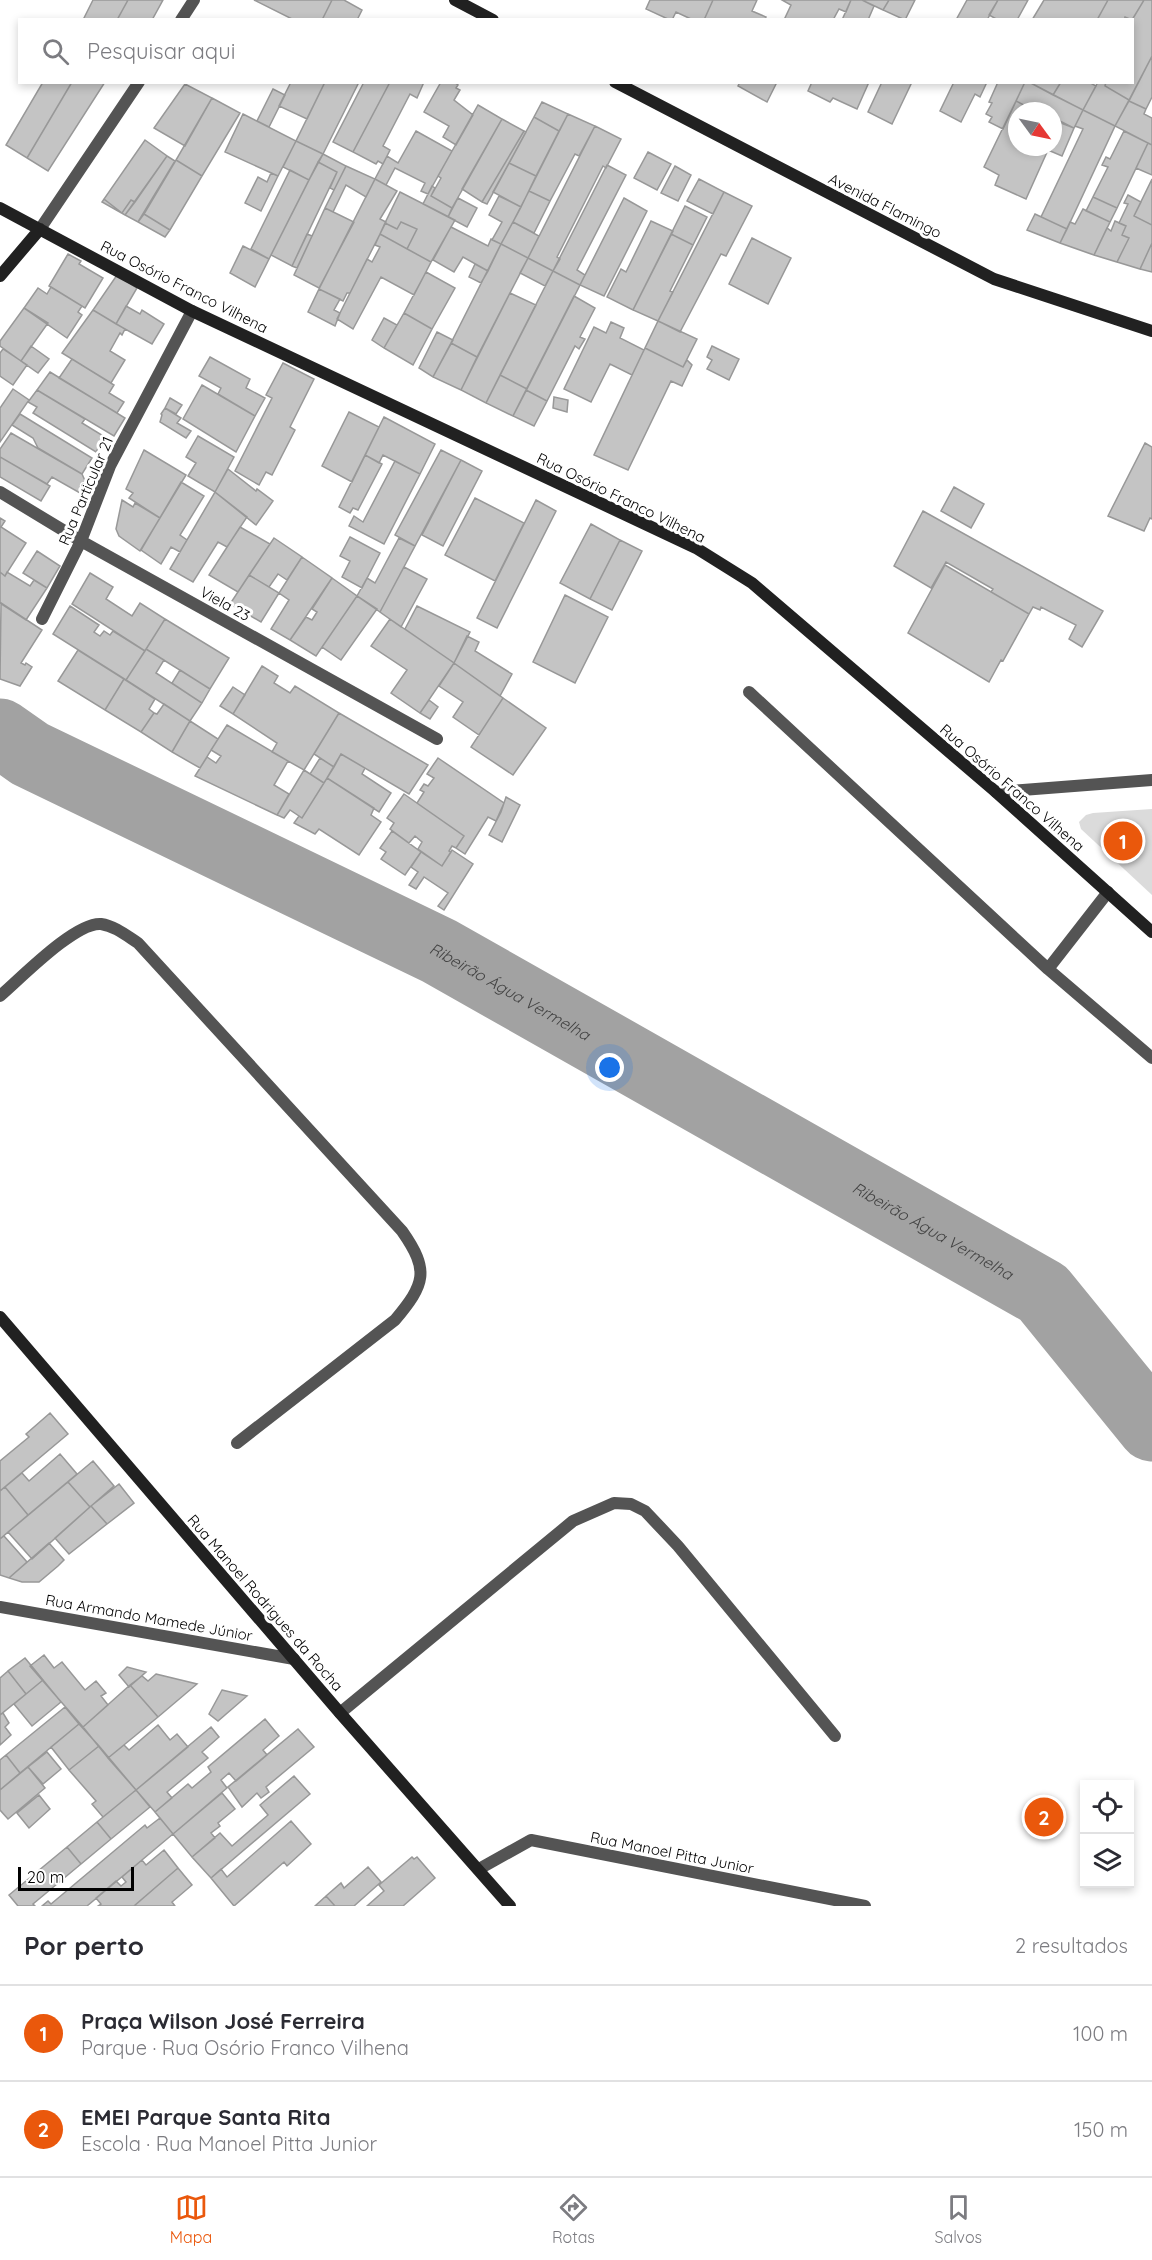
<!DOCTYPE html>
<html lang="pt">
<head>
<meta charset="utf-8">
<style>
  body { margin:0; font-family:Quicksand,sans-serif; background:#f7f7f7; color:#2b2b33 }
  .controls { position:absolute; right:18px; bottom:18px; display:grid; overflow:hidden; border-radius:0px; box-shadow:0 3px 9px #0003 }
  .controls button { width:54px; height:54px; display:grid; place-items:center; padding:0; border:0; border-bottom:2px solid #e1e1e2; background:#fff; color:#2b2b33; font:30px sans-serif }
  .compass { position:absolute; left:1008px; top:102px; width:54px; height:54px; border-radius:50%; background:#fff; box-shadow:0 3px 9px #0003; rotate:123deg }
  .scale { position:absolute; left:18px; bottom:15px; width:116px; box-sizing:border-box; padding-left:6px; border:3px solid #000; border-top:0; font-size:16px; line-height:21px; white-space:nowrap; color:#000; -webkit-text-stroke:4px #fff; paint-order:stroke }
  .you { position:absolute; left:610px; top:1068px; width:21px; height:21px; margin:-15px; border:4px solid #fff; border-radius:50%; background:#1a73e8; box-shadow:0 0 0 9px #1a73e833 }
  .badge { display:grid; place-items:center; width:39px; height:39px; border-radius:50%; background:#ea580c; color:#fff; font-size:20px; font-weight:700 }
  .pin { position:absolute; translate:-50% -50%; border:3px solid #fff; box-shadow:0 2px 6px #0006 }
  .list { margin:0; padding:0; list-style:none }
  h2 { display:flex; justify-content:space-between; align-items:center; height:78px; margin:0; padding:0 24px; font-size:26px }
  h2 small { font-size:20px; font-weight:400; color:#7c7c81 }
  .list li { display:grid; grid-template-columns:39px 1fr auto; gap:18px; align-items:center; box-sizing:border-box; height:96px; padding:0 24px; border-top:2px solid #e1e1e2 }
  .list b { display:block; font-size:22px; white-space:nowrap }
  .list p { margin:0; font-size:20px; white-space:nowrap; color:#7c7c81 }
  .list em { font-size:20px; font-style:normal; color:#7c7c81 }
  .icon { flex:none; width:33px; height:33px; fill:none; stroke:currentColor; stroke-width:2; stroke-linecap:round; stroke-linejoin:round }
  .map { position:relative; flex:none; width:1152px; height:1906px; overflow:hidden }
  .search { position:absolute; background:#fff; box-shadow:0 3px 9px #0003; left:18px; right:18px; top:18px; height:66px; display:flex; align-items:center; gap:15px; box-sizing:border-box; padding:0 21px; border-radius:0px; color:#7c7c81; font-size:22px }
  .sheet { height:270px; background:#fff }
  nav { display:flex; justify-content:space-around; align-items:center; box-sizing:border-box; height:84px; border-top:2px solid #e1e1e2; background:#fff; font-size:16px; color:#7c7c81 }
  nav a { display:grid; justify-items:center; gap:3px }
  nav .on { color:#ea580c }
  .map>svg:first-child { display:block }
</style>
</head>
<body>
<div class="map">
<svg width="1152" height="1906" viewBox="0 0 1152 1906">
  <rect width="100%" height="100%" fill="#fff"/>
  <!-- green -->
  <path fill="#dbdbdb" d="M1152 809V895L1081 829 1079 822 1086 815 1093 813Z"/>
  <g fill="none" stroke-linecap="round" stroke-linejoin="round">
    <!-- river -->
    <path stroke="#a2a2a2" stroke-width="69" id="s1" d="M0 733 30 754 439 951 1043 1293 1152 1427"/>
  </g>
  <!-- building -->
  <path fill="#c4c4c4" stroke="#989898" stroke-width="1.5" d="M93 0H128L117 20H83Z
    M128 0H163L152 20H117Z
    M254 0H332L322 20H294Z
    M332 0H344L362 10 357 20H322Z
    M650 0H713L704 20H693L676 12 672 20H670L646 9Z
    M713 0H757L752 11 766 17 764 20H704Z
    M782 0H851L846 12 839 9 833 20H784L791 5Z
    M851 0H862L874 6 868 20H842Z
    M862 0H889L883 10Z
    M889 0H915L905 20 883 10Z
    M967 0H998L987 20H956Z
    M998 0H1028L1017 20H998L989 15Z
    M1044 0H1108L1097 20H1032Z
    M1108 0H1144L1132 20 1125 17 1124 20H1097Z
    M1144 0H1152V56L1129 100 1105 86 1106 82H1132V20Z
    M1152 56V97L1146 109 1129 101Z
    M43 82H72L27 158 6 145Z
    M72 82H105L48 171 27 158Z
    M291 82H325L307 119 279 106Z
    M325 82H359L323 154 296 141Z
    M364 82H390L353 152 333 142Z
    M390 82H424L417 98 410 94 383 146 390 150 383 164 378 161 376 164 353 152Z
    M441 82H454L458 85 456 88 460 90 454 100 473 115 456 145 443 137 449 126 424 112Z
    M740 82H777L767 102 738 86Z
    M812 82H869L857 109 833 98 830 102 808 91Z
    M882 82H912L892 124 868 112Z
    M954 82H987L980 97 975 94 961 122 940 111Z
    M998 82H1025L1003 129 989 122 992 117 986 114 992 103 989 102Z
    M1025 82H1029L1083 110 1074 128 1053 120V111H1035L1016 101Z
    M1029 82H1061L1053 95Z
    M1061 82H1089L1096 86 1083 110 1053 95Z
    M1098 82H1106L1105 86 1129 100 1115 126 1083 110Z
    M185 84 212 98 185 146 154 128Z
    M273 89 285 95 269 127 257 121Z
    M212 98 240 113 202 176 176 160Z
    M1016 101 1035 111H1017V147H1053V128L1056 121H1060L1074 128 1062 156 1048 150 1026 199 995 185 999 175 984 167Z
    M1129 101 1146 109 1144 114 1152 118V145L1115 126Z
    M542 102 568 114 559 131 534 117Z
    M478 105 502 119 452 208 431 196 441 178 438 176Z
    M1083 110 1115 126 1067 229 1041 217 1083 129 1075 126Z
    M243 114 296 141 278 176 225 152Z
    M568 114 595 126 579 156 575 154 550 201 529 191Z
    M534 117 559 131 536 176 509 163Z
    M502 119 524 131 482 202 462 189Z
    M595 126 621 139 606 168 603 166 557 257 560 259 553 271 528 258Z
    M416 131 452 151 428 194 421 191 425 183 395 168 386 185 375 179 387 156 398 163Z
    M524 131 526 132 487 204 482 202Z
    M1124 131 1148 143 1117 208 1093 197 1108 167 1102 165 1106 157 1110 159Z
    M145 140 167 156 135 202 131 200 122 213 104 199Z
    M296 141 323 154 309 180 283 167Z
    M1148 143 1152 145V175L1136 168Z
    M648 152 671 164 657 190 634 178Z
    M323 154 346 166 334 190 330 188 337 172 318 162Z
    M167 156 175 161 138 222 125 215Z
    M176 160 202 176 170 230 144 214Z
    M318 162 337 172 292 266 271 255Z
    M509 163 536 176 521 207 493 192Z
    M607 165 626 175 577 270 585 275 580 285 553 271Z
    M346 166 375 179 366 197 346 185 333 212 325 208Z
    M675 166 691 175 678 201 661 193Z
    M290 170 309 180 269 259 251 249Z
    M271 173 278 176 261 211 245 203 258 177 267 182Z
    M375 179 397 191 380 219 386 222 380 234 350 293H347L343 301 319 289Z
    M699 179 724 192 713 214 687 201Z
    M1152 179V225L1134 216Z
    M432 186 435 188 431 196 452 208 448 217 423 204Z
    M529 191 550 201 534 233 513 222Z
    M400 192 455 220 431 262 407 249 417 229 401 222 397 229 385 223Z
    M724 192 752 206 726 256 721 254 680 332 658 321Z
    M1128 195 1141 202 1134 216 1152 225V243L1140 269 1117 262 1129 238 1122 235 1126 226 1119 223 1128 204 1124 203Z
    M499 196 521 207 501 244 492 240 502 222 489 215Z
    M1093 197 1117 208 1110 222 1086 211Z
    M458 198 477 208 467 227 448 217Z
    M624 198 647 211 604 296 580 285Z
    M104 199 122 213 131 200 135 202 125 215 102 202Z
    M685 206 707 217 693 245 671 234Z
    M325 208 354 222 319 288 294 275Z
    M1083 209 1110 222 1094 255 1060 243 1070 222 1075 224Z
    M144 214 170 230 165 237 138 222Z
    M1035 214 1067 229 1060 243 1027 230Z
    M651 221 673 231 633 310 607 297 621 269 626 272Z
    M1115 221 1126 226 1122 235 1129 238 1117 262 1094 255 1107 228 1111 231Z
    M401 222 417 229 407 249 380 234 385 223 397 229Z
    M513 222 539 236 528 258 501 244Z
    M451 227 488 246 491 239 501 244 488 271 463 257 454 272 433 260Z
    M307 234 312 236 297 268 292 266Z
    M380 234 431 262 414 295 381 277 353 329 337 319 367 259 372 262 380 247 375 245Z
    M671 234 693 245 670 291 673 292 658 321 633 310Z
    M752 238 791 258 768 304 729 284Z
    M1152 243V272L1140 269Z
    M501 244 528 258 477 357 451 343Z
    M243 246 269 259 255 287 230 273Z
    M68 254 81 261 79 264 103 278 85 308 49 286Z
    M528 258 553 271 545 286 520 273Z
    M475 264 488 271 481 283 469 277Z
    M553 271 580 285 527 389 500 375Z
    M426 272 455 288 432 329 404 313Z
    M117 275 137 288 116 324 93 310Z
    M51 287 82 306 78 312 82 315 67 338 24 308 38 288 47 294Z
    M319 289 340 299 334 310 340 313 335 326 308 312Z
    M510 293 536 305 486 403 461 390Z
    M574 296 595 308 580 337 585 339 579 349 575 346 547 401 526 390Z
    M126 306 140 314 142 310 164 324 152 344 116 324Z
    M24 308 48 323 21 361 0 346V341Z
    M93 310 125 329 122 335 120 333 110 351 125 360 111 383 62 353Z
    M404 313 432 329 413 365 384 348Z
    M384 318 397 325 384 348 372 340Z
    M658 321 697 339 683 367 645 348Z
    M611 322 624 328 620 338 644 350 632 375 610 364 591 402 564 389 594 327 606 333Z
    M437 332 453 340 433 377 419 368Z
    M451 343 477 357 461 390 433 377Z
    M31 346 49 359 38 373 21 361Z
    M712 346 739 359 729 380 707 369 712 360 707 357Z
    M645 348 683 367 687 360 692 365 682 386 671 381 628 470 594 455Z
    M3 349 27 365 13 385 0 376V353Z
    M210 357 250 379 246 388 265 398 255 416 218 394 221 388 199 376Z
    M72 359 114 385 109 393 124 402 117 413 59 378Z
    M283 363 314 379 290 427 295 430 272 475 266 472 259 485 235 471 272 398 266 395Z
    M50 372 125 418 114 436 37 390Z
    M500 375 527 389 513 416 486 403Z
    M202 385 255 416 236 452 183 419Z
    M13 389 29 400 0 442V408Z
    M37 390 85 419 82 423 105 437 96 452 33 413 37 407 28 402Z
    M526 390 547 401 534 426 513 416Z
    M554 397 568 400 567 412 553 408Z
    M170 398 182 405 176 414 165 408Z
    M165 408 181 418 177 423 191 431 186 438 160 422 162 415 161 414Z
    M349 412 379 427 352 482 322 466Z
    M20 414 92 458 82 474 38 448 33 438 12 425Z
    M384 417 435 444 420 474 383 455 379 463 365 455Z
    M11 433 82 474 86 483 80 493 52 477 47 484 0 457V449Z
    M198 436 234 457 215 492 188 476 196 463 186 457Z
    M1145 443 1152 447V519L1150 518 1144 531 1108 516Z
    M144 450 186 475 160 518 129 498 133 493 126 489Z
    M441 450 461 460 415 546 395 535Z
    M365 455 382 464 358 510 353 508 350 513 339 507Z
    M0 457 50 486 41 501 0 477Z
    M461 460 482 471 443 546 422 535Z
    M395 461 420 474 384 544 349 526 354 516 363 522Z
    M228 469 256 491 257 489 273 501 256 525 215 492Z
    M181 482 204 496 180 535 187 540 180 552 171 547 161 564 141 550Z
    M954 487 984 504 971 528 941 511Z
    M215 492 247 517 227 547 218 542 193 582 170 569Z
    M475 498 524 523 495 581 445 555Z
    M122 500 133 507 135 503 160 518 140 551 119 536 116 529Z
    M536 500 556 511 497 628 477 618Z
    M923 511 1103 611 1082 647 1069 639 1076 625 1041 607 1040 610 1033 607 1029 614 991 592 993 589 946 562 931 588 894 566Z
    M0 518 5 521 1 527 26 543 5 576 0 572Z
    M591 524 620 540 590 599 560 583Z
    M240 527 270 544 238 592 209 575Z
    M350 537 380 553 362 588 342 577 350 561 340 556Z
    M274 538 302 557 287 580 278 574 269 587 249 575Z
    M399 538 415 546 380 612 357 596 367 578 375 583Z
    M620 540 642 551 612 610 590 599Z
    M37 551 60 566 47 588 23 573Z
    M302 557 332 578 290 640 271 629 289 600 279 593Z
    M945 565 1029 614 1003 661 1001 660 989 682 908 633Z
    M404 567 427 579 401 627 380 612Z
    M0 572 5 576 7 572 30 586 34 580 47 588 26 620 0 603Z
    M90 573 113 587 106 599 132 616 140 603 165 619 145 651 72 604Z
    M249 575 279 593 261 622 230 604Z
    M332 578 357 596 316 656 290 640 306 617 312 620 317 612 312 609Z
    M565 595 608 617 575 683 533 662Z
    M357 596 377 609 341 660 322 647Z
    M1 603 42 630 21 663 25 665 26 663 32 667 20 686 0 679Z
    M70 606 99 625 94 632 100 636 104 631 110 635 113 631 145 651 126 680 53 634Z
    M417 606 470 632 454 663 405 629Z
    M165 619 229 658 210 689 146 649Z
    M390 619 454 663 420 713 391 693 407 670 371 646Z
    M467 636 479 642 475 651 512 674 500 696 454 663Z
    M146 649 164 660 156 673 202 703 190 721 126 680Z
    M78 650 124 679 105 710 58 681Z
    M454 663 503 698 479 735 453 717 463 702 439 686Z
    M262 666 278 676 274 683 290 693 295 686 339 713 304 770 272 752 277 743 233 714Z
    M180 670 210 689 202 703 172 683Z
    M124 679 155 699 149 709 154 713 141 732 105 710Z
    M233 687 245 695 233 714 220 706Z
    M503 698 546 728 513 775 471 747Z
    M429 700 438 707 430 719 420 713Z
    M164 704 190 721 172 752 141 732 154 713 157 714Z
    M339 713 428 765 409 794 341 754 334 767 314 754Z
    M190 721 218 739 200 768 172 752Z
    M227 725 288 761 274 785 289 794 277 815 195 776 207 757 216 763 221 756 211 750Z
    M341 754 365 768 362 774 391 793 379 812 327 778Z
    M320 758 334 767 324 783 310 774Z
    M438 758 504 803 496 821 488 817 465 854 456 848 464 836 417 803 424 792 420 790 424 784 428 786 434 778 427 774Z
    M304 770 324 783 302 818 290 810 284 818 277 815Z
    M327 778 374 808 371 815 381 822 359 855 319 829 315 834 294 823 299 816 302 818Z
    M404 794 464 836 456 848 452 846 449 851 451 852 442 866 418 849 422 842 415 836 409 843 390 829 394 823 387 818Z
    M506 797 520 805 502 842 489 835 501 812Z
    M392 831 421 852 405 875 381 859 386 852 380 848Z
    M452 850 473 864 444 910 438 906 448 893 424 877 416 889 409 885 418 872 411 867 421 852 442 866Z
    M50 1413 68 1434 0 1491V1461L29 1437 26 1434Z
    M60 1454 77 1474 28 1515 5 1487 22 1473 29 1481Z
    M93 1461 114 1486 90 1507 68 1482Z
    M68 1482 90 1507 32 1559 8 1532Z
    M119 1484 134 1503 107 1524 91 1506Z
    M5 1487 28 1515 0 1539V1491Z
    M91 1506 107 1524 69 1554 55 1538Z
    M4 1536 27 1562 9 1578 0 1575V1539Z
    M49 1543 64 1560 58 1566 39 1582H22L9 1578Z
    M44 1655 54 1668 62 1662 85 1690 96 1681 106 1693 101 1696 108 1705 83 1727 30 1666Z
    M25 1658 43 1680 26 1694 8 1671Z
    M127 1667 146 1672 129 1687 119 1675Z
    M8 1671 26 1694 0 1715V1678Z
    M156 1674 197 1684 158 1717 130 1685 142 1676 148 1681Z
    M43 1680 61 1702 32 1726 14 1704Z
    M130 1685 158 1717 108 1758 83 1727Z
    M222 1690 247 1696 218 1721 209 1714Z
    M65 1707 79 1724 20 1773 6 1755Z
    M3 1713 9 1723 5 1727 11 1735 0 1745V1715Z
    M265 1719 279 1736 263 1750 267 1755 236 1781 229 1773 221 1780 227 1788 173 1834 155 1812 188 1784 192 1788 211 1772 208 1767Z
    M79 1724 99 1746 69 1770 51 1747Z
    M158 1725 170 1740 177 1734 188 1747 136 1790 108 1758 124 1745 129 1750Z
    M211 1727 219 1737 202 1752 208 1758 167 1792 172 1798 155 1812 136 1790Z
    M298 1729 314 1747 266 1787 269 1792 261 1798 257 1793 242 1807 228 1787Z
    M99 1746 136 1790 103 1817 92 1804 96 1801 69 1770Z
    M47 1752 61 1769 43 1784 28 1767Z
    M6 1755 20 1773 0 1790V1760Z
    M28 1767 45 1788 8 1819 0 1810V1790Z
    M294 1776 310 1794 211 1878 192 1857 220 1833 232 1846 268 1815 260 1805Z
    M136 1790 150 1807 111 1839 97 1822Z
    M222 1793 235 1809 218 1823 220 1826 211 1833 215 1838 192 1857 173 1834Z
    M39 1795 50 1809 29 1828 17 1813Z
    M160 1818 173 1834 87 1906H42L48 1901 51 1904 145 1825 147 1828Z
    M291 1821 311 1844 287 1866 284 1862 234 1906 211 1878 221 1869 227 1877Z
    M97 1822 111 1839 81 1864 67 1847Z
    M67 1847 81 1864 33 1904 35 1906H18L9 1895Z
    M164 1850 178 1868 134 1906H98L101 1904 96 1898 116 1881 121 1886 126 1882 122 1877 142 1860 146 1865Z
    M412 1857 414 1859 417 1857 435 1878 403 1906H367L384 1891 379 1885Z
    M368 1867 381 1882 354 1906H335L326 1896 341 1883 344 1888Z
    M178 1868 192 1885 172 1902 175 1906H134Z
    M326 1896 335 1906H315Z"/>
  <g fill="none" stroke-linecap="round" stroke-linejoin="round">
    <!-- lane -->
    <path stroke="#545454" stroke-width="12" d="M749 692 1048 969
      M1108 892 1048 969 1152 1058
      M0 996C21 978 75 922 101 924 115 926 127 936 138 943L402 1231C430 1271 425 1284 395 1320L237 1443
      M340 1713 573 1521 614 1503 631 1504 645 1511 678 1546 835 1736"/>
    <!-- street -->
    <path stroke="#545454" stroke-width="12" d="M181 20 194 0
      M40 229 139 82
      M0 492 81 541 437 739
      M42 619 81 541 110 466 192 311
      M996 792 1152 780
      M0 1607 294 1659
      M479 1869 531 1840 865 1906"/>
    <!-- secondary -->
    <path stroke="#212121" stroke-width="12" d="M455 0 493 20
      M615 82 994 279 1152 331
      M0 208 192 311 696 548 752 583 996 792 1152 932
      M0 276 40 229
      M0 1317 340 1713 510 1906"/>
  </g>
  <g text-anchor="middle" stroke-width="6" stroke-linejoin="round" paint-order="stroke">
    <!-- street labels -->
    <g font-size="15" fill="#000" stroke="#fff">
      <text transform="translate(885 206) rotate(27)" y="5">Avenida Flamingo</text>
      <text transform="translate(184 287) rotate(27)" y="5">Rua Osório Franco Vilhena</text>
      <text transform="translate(86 491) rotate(-67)" y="5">Rua Particular 21</text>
      <text transform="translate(621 498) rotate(26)" y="5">Rua Osório Franco Vilhena</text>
      <text transform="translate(225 604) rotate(29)" y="5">Viela 23</text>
      <text transform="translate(1012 788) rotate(41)" y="5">Rua Osório Franco Vilhena</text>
      <text transform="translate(265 1603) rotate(49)" y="5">Rua Manoel Rodrigues da Rocha</text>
      <text transform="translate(149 1618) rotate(10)" y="5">Rua Armando Mamede Júnior</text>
      <text transform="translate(672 1853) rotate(11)" y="5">Rua Manoel Pitta Junior</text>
    </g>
    <!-- water labels -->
    <g font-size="16" font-style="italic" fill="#434343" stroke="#fff">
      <text dy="6" stroke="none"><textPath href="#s1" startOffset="572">Ribeirão Água Vermelha</textPath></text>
      <text dy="6" stroke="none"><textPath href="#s1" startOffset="1058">Ribeirão Água Vermelha</textPath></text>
    </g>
  </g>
</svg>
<div class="controls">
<button><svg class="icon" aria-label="locate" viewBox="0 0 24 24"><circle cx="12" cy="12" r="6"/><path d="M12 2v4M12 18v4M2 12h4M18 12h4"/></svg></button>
<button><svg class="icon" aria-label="layers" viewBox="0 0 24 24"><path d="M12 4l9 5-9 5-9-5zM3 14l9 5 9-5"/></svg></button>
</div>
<svg class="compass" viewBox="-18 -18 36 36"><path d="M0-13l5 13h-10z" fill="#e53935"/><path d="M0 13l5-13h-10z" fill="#7c7c81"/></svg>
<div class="scale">20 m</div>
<div class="you"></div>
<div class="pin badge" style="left:1123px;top:841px">1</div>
<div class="pin badge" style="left:1044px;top:1817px">2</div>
<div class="search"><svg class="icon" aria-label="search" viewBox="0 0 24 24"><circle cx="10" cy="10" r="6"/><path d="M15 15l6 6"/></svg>Pesquisar aqui</div>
</div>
<section class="sheet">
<h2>Por perto<small>2 resultados</small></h2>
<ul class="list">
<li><span class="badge">1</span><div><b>Praça Wilson José Ferreira</b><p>Parque · Rua Osório Franco Vilhena</p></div><em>100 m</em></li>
<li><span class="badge">2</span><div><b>EMEI Parque Santa Rita</b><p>Escola · Rua Manoel Pitta Junior</p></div><em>150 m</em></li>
</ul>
</section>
<nav>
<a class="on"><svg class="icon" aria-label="map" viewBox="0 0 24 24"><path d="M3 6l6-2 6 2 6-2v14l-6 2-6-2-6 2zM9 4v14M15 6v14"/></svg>Mapa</a>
<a><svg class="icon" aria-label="directions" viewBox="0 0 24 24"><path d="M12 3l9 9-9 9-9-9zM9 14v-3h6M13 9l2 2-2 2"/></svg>Rotas</a>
<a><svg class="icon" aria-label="saved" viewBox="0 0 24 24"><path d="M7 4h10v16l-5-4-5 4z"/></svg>Salvos</a>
</nav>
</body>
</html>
